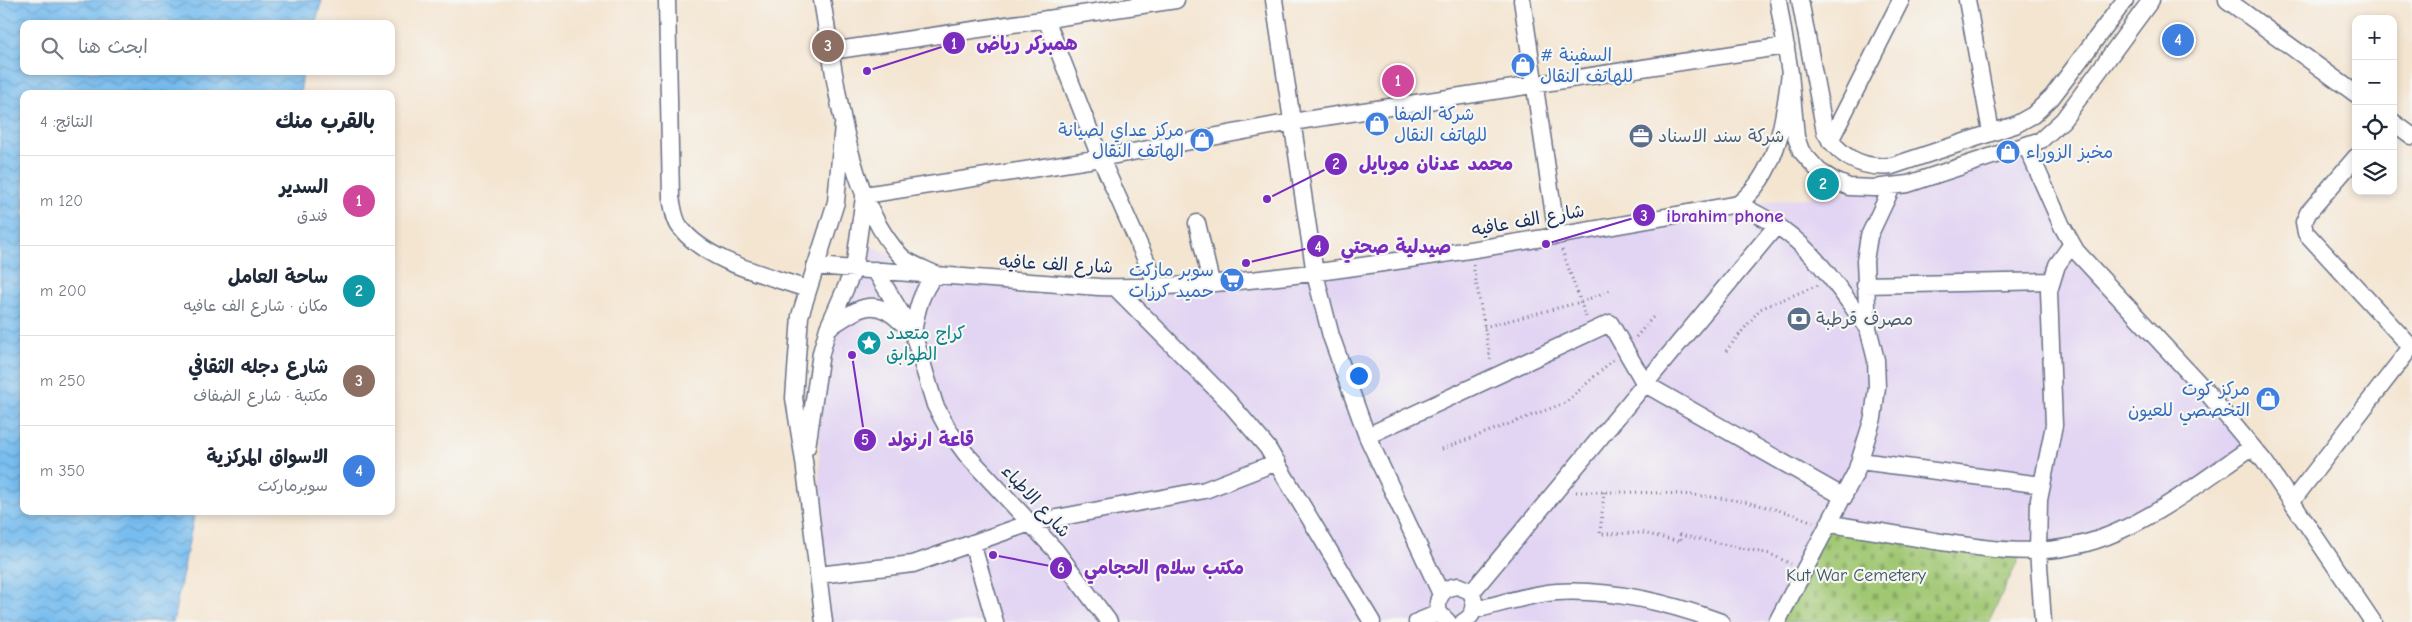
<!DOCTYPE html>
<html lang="ar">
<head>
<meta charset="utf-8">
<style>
  body { margin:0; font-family:"Comic Neue","Playpen Sans Arabic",sans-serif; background:#f2f2f3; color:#1f2937; direction:rtl }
  .controls { position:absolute; right:15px; top:15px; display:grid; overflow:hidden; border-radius:10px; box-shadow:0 2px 8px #0003 }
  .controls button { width:45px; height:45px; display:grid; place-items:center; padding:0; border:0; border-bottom:1px solid #e0e1e3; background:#fff; color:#1f2937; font:25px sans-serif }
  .you { position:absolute; left:1358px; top:375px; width:18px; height:18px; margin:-12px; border:4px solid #fff; border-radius:50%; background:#1a73e8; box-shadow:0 0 0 8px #1a73e833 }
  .badge { display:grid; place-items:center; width:32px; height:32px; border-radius:50%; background:#ea580c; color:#fff; font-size:16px; font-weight:700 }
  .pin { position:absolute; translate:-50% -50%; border:2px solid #fff; box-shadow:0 1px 5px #0006 }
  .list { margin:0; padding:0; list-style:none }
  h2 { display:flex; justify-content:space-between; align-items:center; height:65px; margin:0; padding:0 20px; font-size:21px }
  h2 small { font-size:16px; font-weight:400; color:#747a83 }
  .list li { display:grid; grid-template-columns:32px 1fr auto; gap:15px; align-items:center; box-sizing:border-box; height:90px; padding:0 20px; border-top:1px solid #e0e1e3 }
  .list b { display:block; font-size:19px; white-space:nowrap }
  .list p { margin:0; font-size:16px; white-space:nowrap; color:#747a83 }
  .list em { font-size:16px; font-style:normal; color:#747a83 }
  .icon { flex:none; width:28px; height:28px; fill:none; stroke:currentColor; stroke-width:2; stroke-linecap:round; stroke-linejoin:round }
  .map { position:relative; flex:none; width:2412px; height:622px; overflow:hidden; direction:ltr }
  .search { position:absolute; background:#fff; box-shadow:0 2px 8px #0003; left:20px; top:20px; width:375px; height:55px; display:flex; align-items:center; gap:12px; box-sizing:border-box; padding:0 18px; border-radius:10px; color:#747a83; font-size:19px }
  .panel { position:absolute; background:#fff; box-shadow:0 2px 8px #0003; left:20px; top:90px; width:375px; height:425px; border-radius:10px; direction:rtl }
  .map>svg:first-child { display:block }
</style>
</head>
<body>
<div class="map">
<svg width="2412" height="622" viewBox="0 0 2412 622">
  <defs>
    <pattern id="cemetery-stones" width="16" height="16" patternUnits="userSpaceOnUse" patternTransform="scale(1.25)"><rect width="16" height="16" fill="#a0c772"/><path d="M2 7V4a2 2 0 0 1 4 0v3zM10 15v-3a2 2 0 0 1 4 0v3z" fill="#89ab65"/></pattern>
    <pattern id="water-waves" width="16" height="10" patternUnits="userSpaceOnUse" patternTransform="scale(1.25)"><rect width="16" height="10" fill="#78bdef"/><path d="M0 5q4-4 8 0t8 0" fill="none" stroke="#629ac5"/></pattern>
  </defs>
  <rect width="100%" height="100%" fill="#f6f6f2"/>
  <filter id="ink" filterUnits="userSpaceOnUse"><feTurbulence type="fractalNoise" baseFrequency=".02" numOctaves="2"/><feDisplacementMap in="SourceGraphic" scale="10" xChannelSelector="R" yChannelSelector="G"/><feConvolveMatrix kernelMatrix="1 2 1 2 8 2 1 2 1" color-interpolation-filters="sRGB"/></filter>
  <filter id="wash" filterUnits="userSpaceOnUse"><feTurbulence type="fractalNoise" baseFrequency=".0096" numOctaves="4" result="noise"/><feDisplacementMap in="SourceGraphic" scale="20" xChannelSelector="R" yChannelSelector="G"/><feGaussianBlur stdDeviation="1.12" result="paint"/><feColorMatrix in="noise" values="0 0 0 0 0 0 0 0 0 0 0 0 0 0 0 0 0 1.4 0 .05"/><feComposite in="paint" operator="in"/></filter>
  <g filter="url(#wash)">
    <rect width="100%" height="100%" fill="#f4e5d1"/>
    <!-- built -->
    <path fill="#e2d4f3" d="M2033 144 2076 251 2252 447 2117 532 1777 622H828L820 558 819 369 861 241 917 268 1116 288 1315 274 1706 210 1892 187Z"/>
    <!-- cemetery -->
    <path fill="url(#cemetery-stones)" stroke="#5e7b68" d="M1830 524 2022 552 1989 622H1777Z"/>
    <!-- water -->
    <path fill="url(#water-waves)" stroke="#4a76a6" d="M0 0H322L315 24H24V71H303L300 94H24V511H195L173 622H0Z"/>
  </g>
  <g filter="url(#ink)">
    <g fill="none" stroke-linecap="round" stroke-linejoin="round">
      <defs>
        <path id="minor" d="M667 0 671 198C673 206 674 220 680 227 706 262 767 275 807 289
          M822 0C835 74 847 201 901 256 909 264 925 269 935 274 920 295 917 308 913 333
          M1274 0 1315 274 1331 336 1367 436 1441 594
          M1522 0 1557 236
          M1778 0 1790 73 1796 137 1801 151 1819 171 1835 181 1849 187 1873 188 1908 184 2041 140 2063 120 2151 0
          M1800 0 1825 132C1840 158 1863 169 1892 166L2015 125 2033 115 2052 97 2125 0
          M1967 0 1991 132
          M2227 0 2356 94
          M1046 19 1100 157 1158 287
          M831 51 1176 0
          M2393 122 2412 136
          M1830 141 1901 0
          M2026 145 2062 226 2076 251 2204 389 2264 461 2373 622
          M2356 157 2308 213 2304 222 2306 233 2411 347
          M865 195 1095 159 1292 122 1786 46
          M1738 204C1753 212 1768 219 1782 229 1818 255 1842 293 1868 328
          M1197 223 1211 282
          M815 266 1099 287C1200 289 1303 275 1403 260 1515 244 1627 224 1738 204 1778 173 1784 120 1790 73
          M875 270 913 333 935 405 949 431 966 454 1056 551 1109 622
          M1865 285 2052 281
          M1116 288 1227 400 1267 447 1372 622
          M828 328C857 310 872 294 901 322
          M1367 436 1610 323 1645 384 1844 497
          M807 447 821 353 828 328 854 269 864 197
          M1860 461 2042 485
          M2292 501 2412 346
          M1830 524C1865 529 1900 535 1935 541 1999 551 2055 560 2117 532 2165 511 2209 476 2252 447
          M972 543 995 622
          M818 575 913 564 1030 523 1205 490 1277 462
          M1471 593 1777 225
          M1474 610C1501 604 1529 594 1557 592 1612 589 1669 603 1721 622
          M824 622 804 461 794 398 800 316 836 202 843 125
          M1417 622 1439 613
          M1448 622 1439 613C1435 598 1443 587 1458 586L1470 591C1477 603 1476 615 1463 622
          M1777 622 1856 472 1873 418 1877 387 1876 360 1868 328 1865 261 1869 236 1892 187
          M2043 622 2038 551 2039 500 2054 425 2049 291 2057 265 2072 244"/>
      </defs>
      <!-- minor casing -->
      <use href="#minor" stroke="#676f86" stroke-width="19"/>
      <!-- path -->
      <path stroke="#676f86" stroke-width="3" stroke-dasharray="1 4" stroke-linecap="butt" d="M1562 250 1586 317
        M1473 265 1491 362
        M1484 327 1581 302 1613 289
        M1636 337 1653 317
        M1726 351 1760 309 1818 285
        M1442 449 1565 403 1614 359
        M1576 492C1658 492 1736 491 1813 522
        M1604 492 1600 534 1643 533 1680 542V535L1770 554 1791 564"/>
      <!-- minor -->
      <use href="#minor" stroke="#fff" stroke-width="16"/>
    </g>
  </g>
  <!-- icons -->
  <defs>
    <symbol id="shop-disc" viewBox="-11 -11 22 22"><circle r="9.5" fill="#3f7fe0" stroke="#f6f6f2"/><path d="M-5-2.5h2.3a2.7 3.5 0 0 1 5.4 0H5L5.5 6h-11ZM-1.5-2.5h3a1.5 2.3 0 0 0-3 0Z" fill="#fff"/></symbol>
    <symbol id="office-disc" viewBox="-11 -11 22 22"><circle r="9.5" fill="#5c6f8a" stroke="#f6f6f2"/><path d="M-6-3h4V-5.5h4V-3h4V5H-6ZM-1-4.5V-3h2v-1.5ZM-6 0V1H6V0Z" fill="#fff"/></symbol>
    <symbol id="supermarket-disc" viewBox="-11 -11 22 22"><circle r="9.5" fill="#3f7fe0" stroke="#f6f6f2"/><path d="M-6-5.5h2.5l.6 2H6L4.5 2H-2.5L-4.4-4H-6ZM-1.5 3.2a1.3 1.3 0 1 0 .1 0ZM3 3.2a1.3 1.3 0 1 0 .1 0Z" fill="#fff"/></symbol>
    <symbol id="bank-disc" viewBox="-11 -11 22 22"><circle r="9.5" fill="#5c6f8a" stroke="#f6f6f2"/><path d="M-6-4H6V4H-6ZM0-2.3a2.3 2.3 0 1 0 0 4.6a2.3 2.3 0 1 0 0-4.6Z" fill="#fff"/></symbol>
    <symbol id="sight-disc" viewBox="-11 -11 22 22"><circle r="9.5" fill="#0f9aa8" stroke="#f6f6f2"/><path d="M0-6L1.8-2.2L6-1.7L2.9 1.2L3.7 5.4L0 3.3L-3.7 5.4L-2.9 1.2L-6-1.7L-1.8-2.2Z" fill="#fff"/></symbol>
  </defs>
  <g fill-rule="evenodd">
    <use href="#shop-disc" x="1509" y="51" width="28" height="28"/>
    <use href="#shop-disc" x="1363" y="110" width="28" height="28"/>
    <use href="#office-disc" x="1627" y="122" width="28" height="28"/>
    <use href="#shop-disc" x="1188" y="126" width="28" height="28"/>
    <use href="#shop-disc" x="1994" y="138" width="28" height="28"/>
    <use href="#supermarket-disc" x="1218" y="266" width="28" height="28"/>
    <use href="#bank-disc" x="1785" y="305" width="28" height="28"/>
    <use href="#sight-disc" x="855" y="329" width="28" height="28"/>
    <use href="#shop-disc" x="2254" y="385" width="28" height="28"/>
  </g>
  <g text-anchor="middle" stroke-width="4.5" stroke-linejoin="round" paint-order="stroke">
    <!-- shop labels -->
    <g font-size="18" fill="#366cbe" stroke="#f6f6f2" text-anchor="start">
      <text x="1540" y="61"># السفينة<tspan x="1540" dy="21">للهاتف النقال</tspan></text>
      <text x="1394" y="120">شركة الصفا<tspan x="1394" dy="21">للهاتف النقال</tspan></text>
      <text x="1184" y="136" text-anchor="end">مركز عداي لصيانة<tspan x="1184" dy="21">الهاتف النقال</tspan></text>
      <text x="2026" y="158">مخبز الزوراء</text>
      <text x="1214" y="276" text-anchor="end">سوبر ماركت<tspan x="1214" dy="21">حميد كرزات</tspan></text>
      <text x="2250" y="395" text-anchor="end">مركز كوت<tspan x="2250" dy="21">التخصصي للعيون</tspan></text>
    </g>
    <!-- service labels -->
    <g font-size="18" fill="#4e5e75" stroke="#f6f6f2" text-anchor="start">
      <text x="1658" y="142">شركة سند الاسناد</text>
      <text x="1816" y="325">مصرف قرطبة</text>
    </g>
    <!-- street labels -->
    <g font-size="18" fill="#1b2f5e" stroke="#f6f6f2">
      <text transform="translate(1528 220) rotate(-10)" y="6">شارع الف عافيه</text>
      <text transform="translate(1056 264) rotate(3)" y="6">شارع الف عافيه</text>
      <text transform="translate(1036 501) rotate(47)" y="6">شارع الاطباء</text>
    </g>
    <!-- culture labels -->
    <g font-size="18" fill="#0d838f" stroke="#f6f6f2" text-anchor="start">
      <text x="886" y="339">كراج متعدد<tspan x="886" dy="21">الطوابق</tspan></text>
    </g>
    <!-- park labels -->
    <g font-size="18" fill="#3c5563" stroke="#f6f6f2">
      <text x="1856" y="581">Kut War Cemetery</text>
    </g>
  </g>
  <!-- callouts -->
  <path fill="none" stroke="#7b2cbf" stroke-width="2" d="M867 71L954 43M1267 199L1336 164M1546 244L1644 215M1246 263L1318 246M852 355L865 440M993 555L1061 568"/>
  <g fill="#7b2cbf" stroke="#f6f6f2" stroke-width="2">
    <circle cx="867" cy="71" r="5"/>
    <circle cx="1267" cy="199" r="5"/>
    <circle cx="1546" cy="244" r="5"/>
    <circle cx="1246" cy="263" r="5"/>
    <circle cx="852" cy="355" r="5"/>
    <circle cx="993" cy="555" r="5"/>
    <circle cx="954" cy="43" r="12"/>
    <circle cx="1336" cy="164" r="12"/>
    <circle cx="1644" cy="215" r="12"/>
    <circle cx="1318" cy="246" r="12"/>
    <circle cx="865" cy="440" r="12"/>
    <circle cx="1061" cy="568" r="12"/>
  </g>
  <g font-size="15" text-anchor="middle" font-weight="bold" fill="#fff">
    <text x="954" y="49">1</text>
    <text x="1336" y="169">2</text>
    <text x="1644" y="221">3</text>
    <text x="1318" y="252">4</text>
    <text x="865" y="445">5</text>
    <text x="1061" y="573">6</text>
  </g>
  <g font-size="19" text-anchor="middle" font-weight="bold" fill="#7b2cbf" stroke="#f6f6f2" stroke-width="4.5" stroke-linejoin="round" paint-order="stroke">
    <text x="1027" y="50">همبركر رياض</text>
    <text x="1436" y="170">محمد عدنان موبايل</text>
    <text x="1725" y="222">ibrahim phone</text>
    <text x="1396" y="253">صيدلية صحتي</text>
    <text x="931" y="446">قاعة ارنولد</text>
    <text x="1164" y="574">مكتب سلام الحجامي</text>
  </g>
</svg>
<div class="controls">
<button>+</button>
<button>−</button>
<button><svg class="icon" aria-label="locate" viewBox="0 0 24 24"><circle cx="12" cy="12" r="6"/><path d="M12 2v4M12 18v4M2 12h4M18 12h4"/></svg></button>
<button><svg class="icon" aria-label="layers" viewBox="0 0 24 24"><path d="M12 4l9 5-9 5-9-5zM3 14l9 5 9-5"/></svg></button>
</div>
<div class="you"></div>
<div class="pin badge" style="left:1398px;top:81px;background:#d1479c">1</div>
<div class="pin badge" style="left:1823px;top:184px;background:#0f9aa8">2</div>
<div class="pin badge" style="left:828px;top:46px;background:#8d6e63">3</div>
<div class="pin badge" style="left:2178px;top:40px;background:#3f7fe0">4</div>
<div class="search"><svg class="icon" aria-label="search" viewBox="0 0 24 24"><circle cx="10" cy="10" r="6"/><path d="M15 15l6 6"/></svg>ابحث هنا</div>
<section class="panel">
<h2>بالقرب منك<small>النتائج: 4</small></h2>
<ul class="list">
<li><span class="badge" style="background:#d1479c">1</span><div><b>السدير</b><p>فندق</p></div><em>120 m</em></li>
<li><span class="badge" style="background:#0f9aa8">2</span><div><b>ساحة العامل</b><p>مكان · شارع الف عافيه</p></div><em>200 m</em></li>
<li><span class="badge" style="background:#8d6e63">3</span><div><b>شارع دجله الثقافي</b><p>مكتبة · شارع الضفاف</p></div><em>250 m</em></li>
<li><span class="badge" style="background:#3f7fe0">4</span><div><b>الاسواق المركزية</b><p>سوبرماركت</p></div><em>350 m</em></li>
</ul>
</section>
</div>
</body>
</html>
